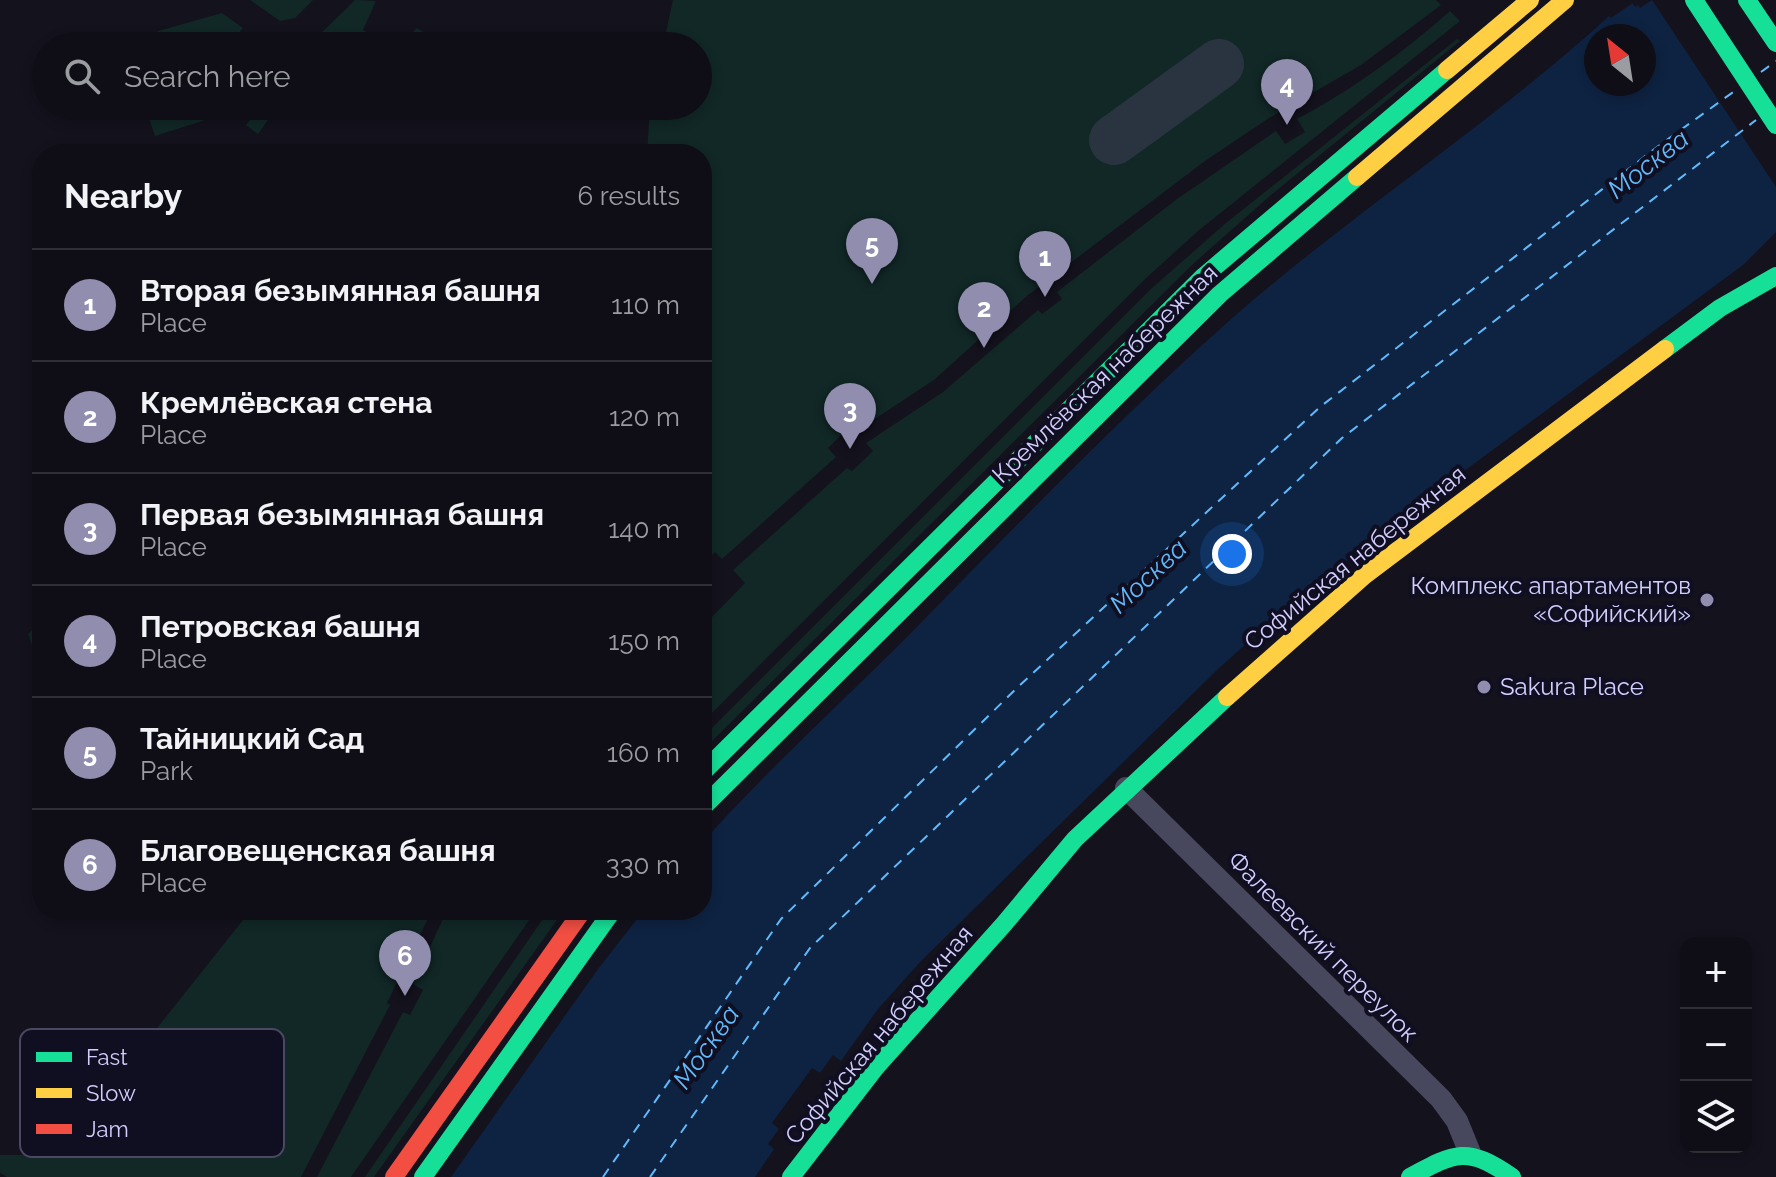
<!DOCTYPE html>
<html lang="en">
<head>
<meta charset="utf-8">
<style>
  body { margin:0; font-family:Raleway,sans-serif; background:#1d1c23; color:#f1f3f6 }
  .controls { position:absolute; right:24px; bottom:24px; display:grid; overflow:hidden; border-radius:16px; box-shadow:0 4px 12px #0003 }
  .controls button { width:72px; height:72px; display:grid; place-items:center; padding:0; border:0; border-bottom:2px solid #2f2e35; background:#0f0e16; color:#f1f3f6; font:40px sans-serif }
  .compass { position:absolute; left:1584px; top:24px; width:72px; height:72px; border-radius:50%; background:#0f0e16; box-shadow:0 4px 12px #0003; rotate:330deg }
  .you { position:absolute; left:1232px; top:554px; width:28px; height:28px; margin:-20px; border:6px solid #fff; border-radius:50%; background:#1a73e8; box-shadow:0 0 0 12px #1a73e833 }
  .badge { display:grid; place-items:center; width:52px; height:52px; border-radius:50%; background:#908daf; color:#fff; font-size:26px; font-weight:700 }
  .pin { position:absolute; translate:-50% -66px; filter:drop-shadow(0 2px 4px #0008) }
  .pin::after { content:''; position:absolute; top:42px; width:28px; height:24px; background:inherit; clip-path:polygon(0 0,100% 0,50% 100%) }
  .list { margin:0; padding:0; list-style:none }
  h2 { display:flex; justify-content:space-between; align-items:center; height:104px; margin:0; padding:0 32px; font-size:34px }
  h2 small { font-size:26px; font-weight:400; color:#9b9ca1 }
  .list li { display:grid; grid-template-columns:52px 1fr auto; gap:24px; align-items:center; box-sizing:border-box; height:112px; padding:0 32px; border-top:2px solid #2f2e35 }
  .list b { display:block; font-size:30px; white-space:nowrap }
  .list p { margin:0; font-size:26px; white-space:nowrap; color:#9b9ca1 }
  .list em { font-size:26px; font-style:normal; color:#9b9ca1 }
  .icon { flex:none; width:44px; height:44px; fill:none; stroke:currentColor; stroke-width:2; stroke-linecap:round; stroke-linejoin:round }
  .map { position:relative; flex:none; width:1776px; height:1177px; overflow:hidden }
  .search { position:absolute; background:#0f0e16; box-shadow:0 4px 12px #0003; left:32px; top:32px; width:680px; height:88px; display:flex; align-items:center; gap:20px; box-sizing:border-box; padding:0 28px; border-radius:44px; color:#9b9ca1; font-size:30px }
  .panel { position:absolute; background:#0f0e16; box-shadow:0 4px 12px #0003; left:32px; top:144px; width:680px; height:776px; border-radius:32px }
  .map>svg:first-child { display:block }
</style>
</head>
<body>
<div class="map">
<svg width="1776" height="1177" viewBox="0 0 1776 1177">
  <rect width="100%" height="100%" fill="#14121d"/>
  <!-- green -->
  <path fill="#112827" d="M250 0H313L295 18 280 21Z
    M355 0 376 1 363 30 388 46H322L314 40Z
    M673 0H1436L1441 5 1361 65 1269 118 1205 161 1028 295 934 380 855 432 849 427 828 448 836 457 722 559 715 552 702 565V154H647L650 106H698V46H663Z
    M1450 11 1460 21 1198 231 1144 280 702 723V615L709 620 745 583 733 570 847 468 852 471 873 451 866 443 943 392 1038 310 1042 314 1062 299 1057 292 1177 199 1276 131 1285 144 1305 132 1297 119C1355 88 1401 54 1450 11Z
    M222 13 243 28 228 46H150L158 31Z
    M417 28 429 36 422 46 400 45Z
    M1457 39 1460 41 1271 195 1193 264 702 751V738L1152 288 1226 223Z
    M145 106H226L218 116 155 136Z
    M257 111 268 120 258 134 246 125Z
    M35 627 42 632V673L28 634Z
    M251 910H432L387 1003 390 1005 301 1177H7L0 1173V1155H43L64 1145Z
    M447 910H536L351 1177H317L403 1012 410 1015 423 990 413 984Z
    M549 910H564L374 1177H365Z"/>
  <!-- water -->
  <path fill="#0e2342" fill-rule="evenodd" d="M1637 0H1776V232L1743 265 1406 514 1283 611 1218 669 921 961 878 1009 841 1061 833 1055 820 1073 812 1068 772 1123 779 1129 768 1144 774 1149 755 1177H451L598 969 644 910H702V843C766 771 839 705 907 637 1015 527 1122 415 1238 313 1358 209 1492 123 1609 16L1611 18ZM1596 36H1644V84H1596Z"/>
  <!-- pier -->
  <path fill="#14121d" d="M1630 0H1776V187L1652 0 1640 8 1638 5 1635 7Z"/>
  <g fill="none" stroke-linecap="round" stroke-linejoin="round">
    <!-- ferry -->
    <path stroke="#60bafb" stroke-width="2" stroke-dasharray="10 8" stroke-linecap="butt" d="M1761 72 1776 61
      M603 1177 781 919 1019 686 1320 407 1657 147 1736 90
      M650 1177 810 948 1342 438 1756 120"/>
    <!-- taxiway -->
    <path stroke="#2a3441" stroke-width="50" d="M1114 140 1219 64"/>
    <!-- street -->
    <path stroke="#47475e" stroke-width="22" d="M1126 788 1441 1099 1457 1121 1470 1153"/>
    <!-- fast -->
    <path stroke="#16e098" stroke-width="18" d="M1694 0 1776 125
      M1747 0 1776 43
      M1665 349 1720 308 1776 276
      M702 773 1204 276 1447 70
      M702 808 1220 294 1357 177
      M423 1177 613 910
      M791 1177 876 1067 1004 924 1075 839 1227 697
      M1410 1177C1456 1152 1467 1146 1512 1177"/>
    <!-- slow -->
    <path stroke="#ffcf43" stroke-width="18" d="M1447 70 1530 0
      M1357 177 1565 0
      M1227 697 1365 575 1665 349"/>
    <!-- jam -->
    <path stroke="#f24e42" stroke-width="18" d="M394 1177 583 910"/>
  </g>
  <!-- markers -->
  <g fill="#908daf" stroke="#100e21" stroke-width="3">
    <circle cx="1707" cy="600" r="8"/>
    <circle cx="1484" cy="687" r="8"/>
  </g>
  <g text-anchor="middle" stroke-width="8" stroke-linejoin="round" paint-order="stroke">
    <!-- street labels -->
    <g font-size="24" fill="#d2cffe" stroke="#100e21">
      <text transform="translate(1105 374) rotate(-44)" y="8">Кремлёвская набережная</text>
      <text transform="translate(1355 558) rotate(-39)" y="8">Софийская набережная</text>
      <text transform="translate(1323 947) rotate(45)" y="8">Фалеевский переулок</text>
      <text transform="translate(879 1035) rotate(-50)" y="8">Софийская набережная</text>
    </g>
    <!-- poi labels -->
    <g font-size="24" fill="#d2cffe" stroke="#100e21" text-anchor="end">
      <text x="1691" y="594">Комплекс апартаментов<tspan x="1691" dy="28">«Софийский»</tspan></text>
      <text x="1500" y="695" text-anchor="start">Sakura Place</text>
    </g>
    <!-- water labels -->
    <g font-size="26" font-style="italic" fill="#60bafb" stroke="#100e21">
      <text transform="translate(1648 164) rotate(-38)" y="9">Москва</text>
      <text transform="translate(1148 576) rotate(-43)" y="9">Москва</text>
      <text transform="translate(706 1047) rotate(-55)" y="9">Москва</text>
    </g>
  </g>
  <!-- legend -->
  <rect x="20" y="1029" width="264" height="128" rx="12" fill="#100e21" stroke="#4a4863" stroke-width="2"/>
  <rect x="36" y="1052" width="36" height="10" fill="#16e098"/>
  <rect x="36" y="1088" width="36" height="10" fill="#ffcf43"/>
  <rect x="36" y="1124" width="36" height="10" fill="#f24e42"/>
  <g font-size="22" fill="#d2cffe">
    <text x="86" y="1065">Fast</text>
    <text x="86" y="1101">Slow</text>
    <text x="86" y="1137">Jam</text>
  </g>
</svg>
<div class="controls">
<button>+</button>
<button>−</button>
<button><svg class="icon" aria-label="layers" viewBox="0 0 24 24"><path d="M12 4l9 5-9 5-9-5zM3 14l9 5 9-5"/></svg></button>
</div>
<svg class="compass" viewBox="-18 -18 36 36"><path d="M0-13l5 13h-10z" fill="#e53935"/><path d="M0 13l5-13h-10z" fill="#9b9ca1"/></svg>
<div class="you"></div>
<div class="pin badge" style="left:1045px;top:297px">1</div>
<div class="pin badge" style="left:984px;top:348px">2</div>
<div class="pin badge" style="left:850px;top:449px">3</div>
<div class="pin badge" style="left:1287px;top:125px">4</div>
<div class="pin badge" style="left:872px;top:284px">5</div>
<div class="pin badge" style="left:405px;top:996px">6</div>
<div class="search"><svg class="icon" aria-label="search" viewBox="0 0 24 24"><circle cx="10" cy="10" r="6"/><path d="M15 15l6 6"/></svg>Search here</div>
<section class="panel">
<h2>Nearby<small>6 results</small></h2>
<ul class="list">
<li><span class="badge">1</span><div><b>Вторая безымянная башня</b><p>Place</p></div><em>110 m</em></li>
<li><span class="badge">2</span><div><b>Кремлёвская стена</b><p>Place</p></div><em>120 m</em></li>
<li><span class="badge">3</span><div><b>Первая безымянная башня</b><p>Place</p></div><em>140 m</em></li>
<li><span class="badge">4</span><div><b>Петровская башня</b><p>Place</p></div><em>150 m</em></li>
<li><span class="badge">5</span><div><b>Тайницкий Сад</b><p>Park</p></div><em>160 m</em></li>
<li><span class="badge">6</span><div><b>Благовещенская башня</b><p>Place</p></div><em>330 m</em></li>
</ul>
</section>
</div>
</body>
</html>
